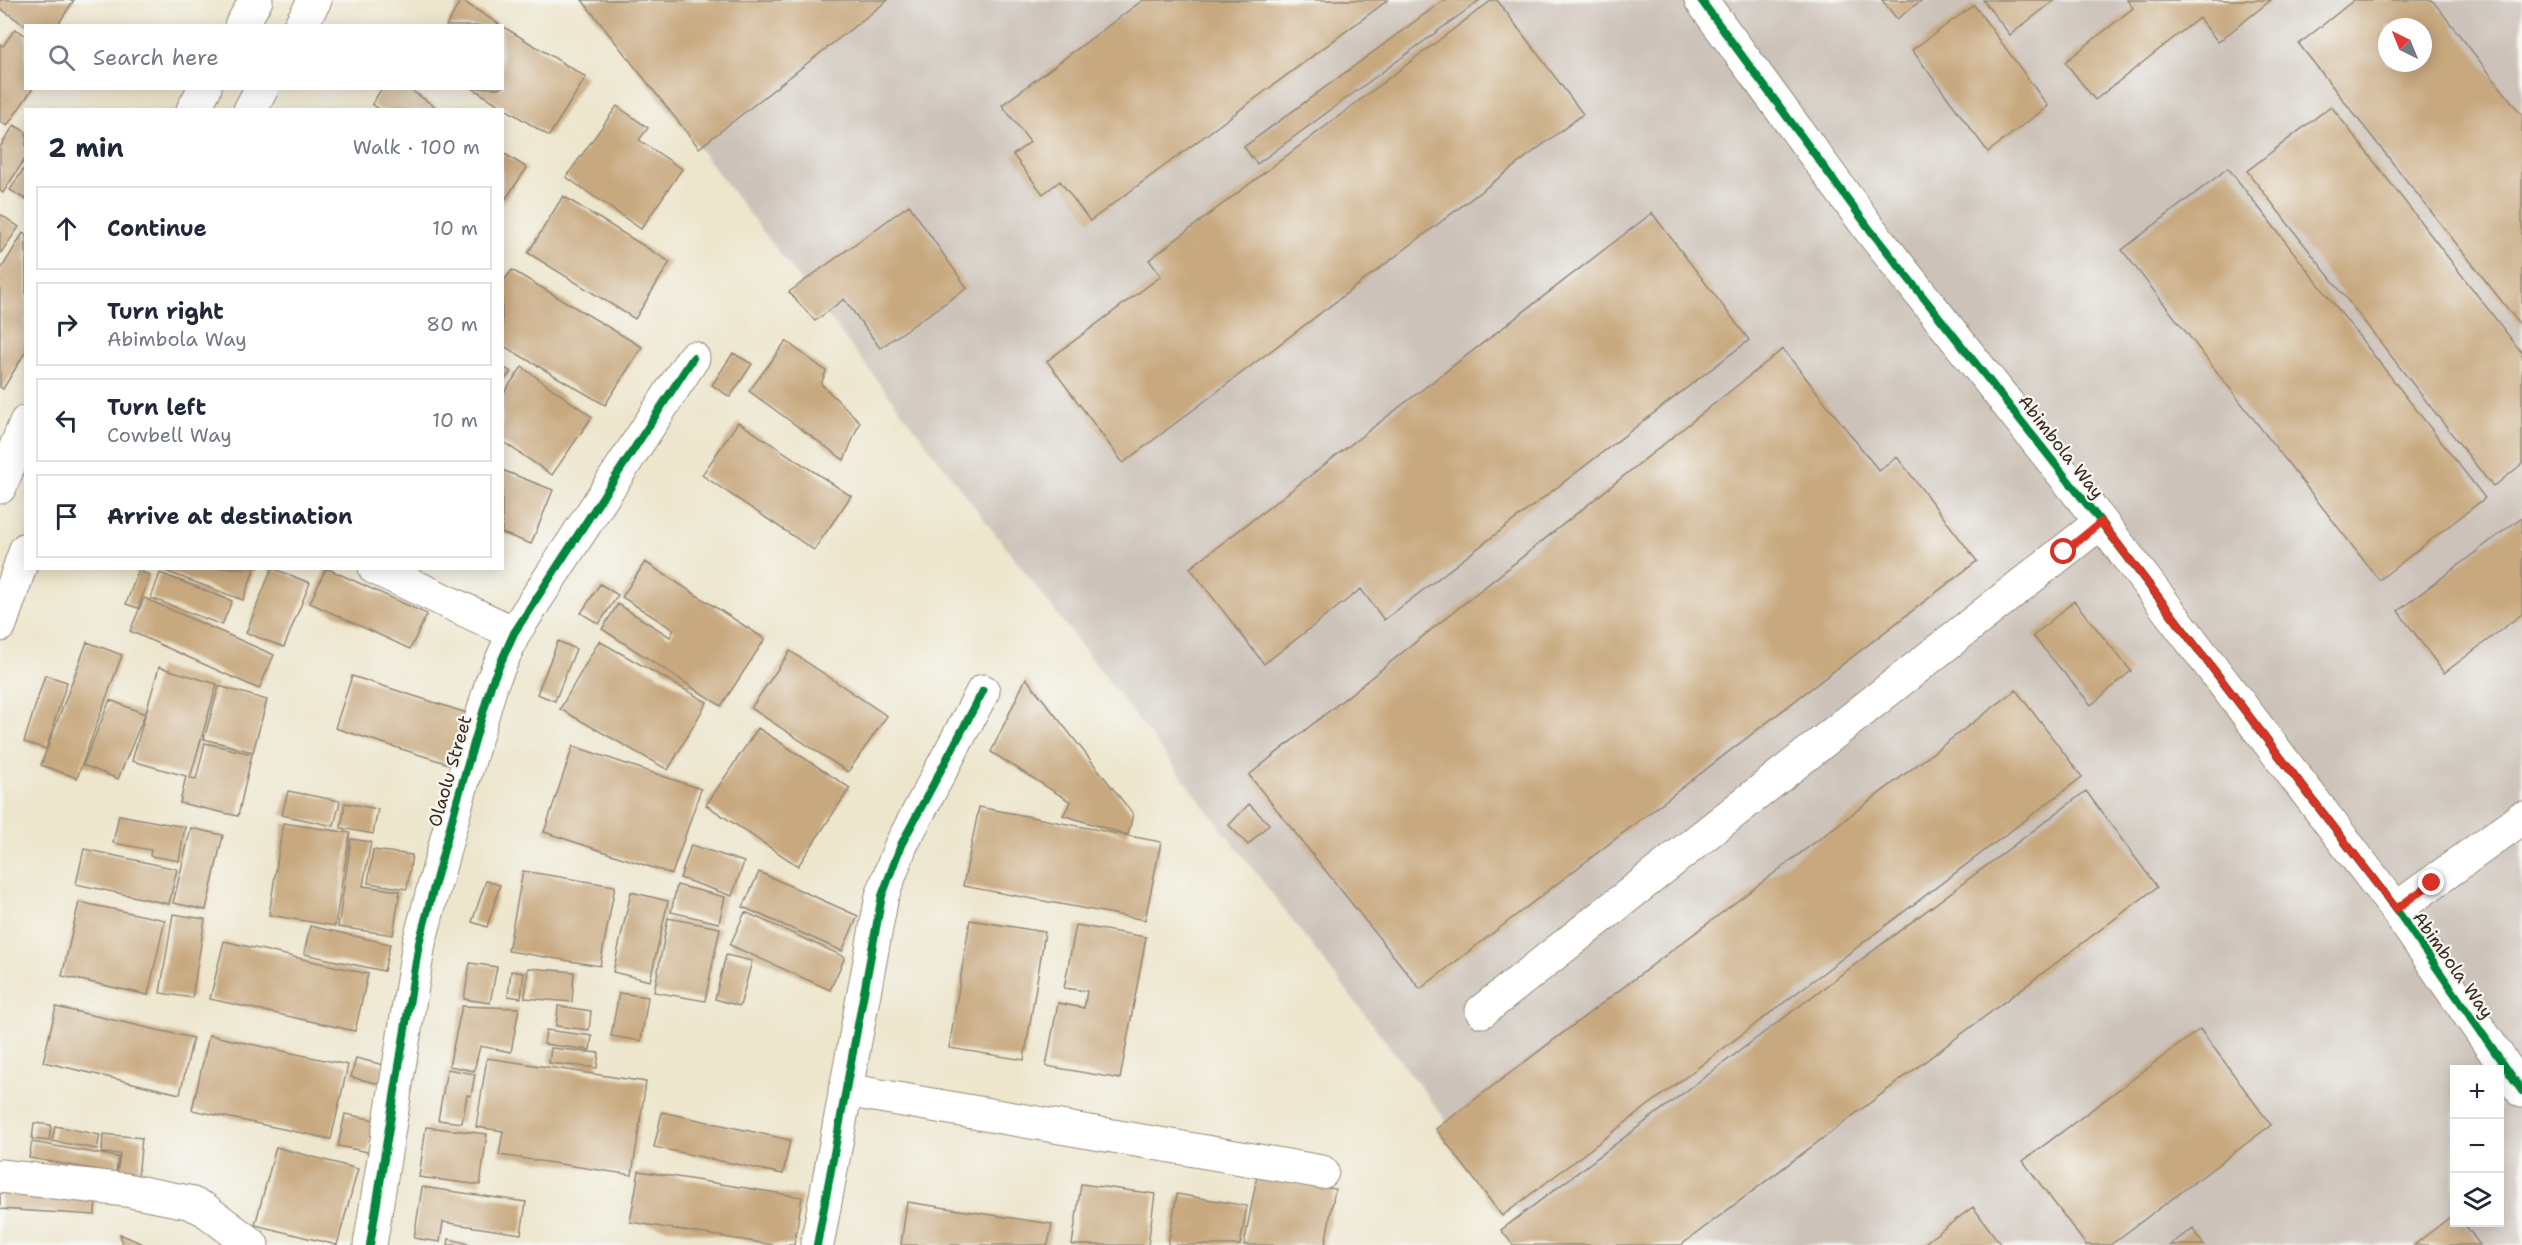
<!DOCTYPE html>
<html lang="en">
<head>
<meta charset="utf-8">
<style>
  body { margin:0; font-family:"Shantell Sans",sans-serif; background:#f6f6f7; color:#1f2937 }
  .controls { position:absolute; right:18px; bottom:18px; display:grid; overflow:hidden; border-radius:0px; box-shadow:0 3px 15px #0003 }
  .controls button { width:54px; height:54px; display:grid; place-items:center; padding:0; border:0; border-bottom:2px solid #e0e1e3; background:#fff; color:#1f2937; font:30px sans-serif }
  .compass { position:absolute; left:2378px; top:18px; width:54px; height:54px; border-radius:50%; background:#fff; box-shadow:0 3px 15px #0003; rotate:317deg }
  .stop { position:absolute; width:18px; height:18px; margin:-14px; border:4px solid #d93025; border-radius:50%; background:#fff }
  .stop.end { background:#d93025; border-color:#fff; box-shadow:0 2px 6px #0008 }
  .list { margin:0; padding:0; list-style:none }
  h2 { display:flex; justify-content:space-between; align-items:center; height:78px; margin:0; padding:0 24px; font-size:26px }
  h2 small { font-size:20px; font-weight:400; color:#747a83 }
  .list li { display:grid; grid-template-columns:39px 1fr auto; gap:18px; align-items:center; box-sizing:border-box; height:84px; margin:0 12px 12px; padding:0 12px; border:2px solid #e0e1e3; border-radius:0px }
  .list b { display:block; font-size:22px; white-space:nowrap }
  .list p { margin:0; font-size:20px; white-space:nowrap; color:#747a83 }
  .list em { font-size:20px; font-style:normal; color:#747a83 }
  .icon { flex:none; width:33px; height:33px; fill:none; stroke:currentColor; stroke-width:2; stroke-linecap:round; stroke-linejoin:round }
  .map { position:relative; flex:none; width:2522px; height:1245px; overflow:hidden }
  .search { position:absolute; background:#fff; box-shadow:0 3px 15px #0003; left:24px; top:24px; width:480px; height:66px; display:flex; align-items:center; gap:15px; box-sizing:border-box; padding:0 21px; border-radius:0px; color:#747a83; font-size:22px }
  .panel { position:absolute; background:#fff; box-shadow:0 3px 15px #0003; left:24px; top:108px; width:480px; height:462px; border-radius:0px }
  .map>svg:first-child { display:block }
</style>
</head>
<body>
<div class="map">
<svg width="2522" height="1245" viewBox="0 0 2522 1245">
  <rect width="100%" height="100%" fill="#f6f6f2"/>
  <filter id="ink" filterUnits="userSpaceOnUse"><feTurbulence type="fractalNoise" baseFrequency=".0167" numOctaves="2"/><feDisplacementMap in="SourceGraphic" scale="12" xChannelSelector="R" yChannelSelector="G"/><feConvolveMatrix kernelMatrix="1 2 1 2 8 2 1 2 1" color-interpolation-filters="sRGB"/></filter>
  <filter id="wash" filterUnits="userSpaceOnUse"><feTurbulence type="fractalNoise" baseFrequency=".008" numOctaves="4" result="noise"/><feDisplacementMap in="SourceGraphic" scale="24" xChannelSelector="R" yChannelSelector="G"/><feGaussianBlur stdDeviation="1.35" result="paint"/><feColorMatrix in="noise" values="0 0 0 0 0 0 0 0 0 0 0 0 0 0 0 0 0 1.4 0 .05"/><feComposite in="paint" operator="in"/></filter>
  <g filter="url(#wash)">
    <rect width="100%" height="100%" fill="#ede6cd"/>
    <!-- industrial -->
    <path fill="#ccc2b9" fill-rule="evenodd" d="M585 0H2522V1245H1542ZM2387 27H2423V63H2387ZM2454 1070H2500V1222H2454Z"/>
    <g id="blocks">
      <!-- building -->
      <path fill="#c8a97f" fill-rule="evenodd" d="M0 0H74L57 26H26L0 8Z
        M461 0 502 26H446Z
        M582 0H888L699 148Z
        M1143 0H1388L1090 221 1060 181 1043 194 1013 155 1030 142 1002 105Z
        M1444 0H1480L1257 164 1244 147Z
        M1492 0H1497L1583 114 1123 463 1047 361 1161 276 1149 260Z
        M1882 0H1922L1897 19Z
        M1983 0H2055L2010 35Z
        M2127 0H2271L2218 42 2199 18 2095 100 2065 62 2133 8Z
        M2354 0H2432L2522 115V327L2299 44ZM2387 27H2423V63H2387Z
        M1974 5 2048 106 1988 152 1912 50Z
        M502 26 586 77 549 136 472 88H502Z
        M15 29 26 36V88H33L7 126 0 121V44L3 46Z
        M382 88H408L440 110H381L372 104Z
        M617 106 648 128 639 140 682 169 641 229 566 177Z
        M2331 106 2522 353V464L2493 487 2247 171Z
        M14 125 26 132V157L3 193 0 191V147Z
        M502 152 527 168 502 204Z
        M26 165V200L10 190Z
        M2228 168 2485 498 2379 580 2122 250Z
        M563 196 670 262 635 319 528 253Z
        M909 205 967 288 880 348 844 299 815 321 789 292Z
        M1652 213 1749 340 1384 620 1361 589 1264 664 1190 568Z
        M0 214 19 227 0 254Z
        M23 233 26 235V351L3 389 0 387V271Z
        M512 270 642 347 605 405 502 345V283Z
        M786 341 826 371 821 384 860 422 844 460 749 391Z
        M1783 349 1879 471 1897 457 1977 561 1420 989 1249 775Z
        M733 353 752 364 730 397 712 385Z
        M502 366 511 372 502 383Z
        M522 367 592 417 552 475 502 441V395Z
        M738 422 851 496 814 550 702 475Z
        M502 470 553 490 531 544 502 533Z
        M2522 517V614L2444 673 2398 611Z
        M645 562 765 639 721 706 602 629 618 604 670 637 674 630 622 597Z
        M157 568H255L243 600Z
        M272 568 310 583 284 647 246 633Z
        M326 568 427 614 410 649 310 603Z
        M138 571 150 575 138 608 126 604Z
        M160 573 232 601 222 625 151 598Z
        M600 584 618 595 599 624 581 613Z
        M144 598 274 655 259 689 130 631Z
        M2074 601 2131 671 2091 705 2033 636Z
        M558 641 576 649 555 701 537 694Z
        M599 641 707 702 668 770 560 709Z
        M87 642 122 655 77 778 41 765Z
        M790 651 887 716 848 772 751 708Z
        M159 667 217 684 190 778 196 779 205 743 252 754 238 816 180 803 186 776 132 761Z
        M45 675 67 682 46 749 24 742Z
        M352 676 470 714 452 765 335 728Z
        M1026 678 1133 814 1128 835 1063 815 1071 802 991 752Z
        M219 686 267 700 253 752 204 739Z
        M2016 690 2082 777 1502 1216 1436 1129Z
        M110 700 145 714 118 779 83 765Z
        M758 728 850 788 798 866 706 805Z
        M573 746 701 789 672 874 544 832Z
        M288 791 340 801 334 826 282 815Z
        M2086 791 2157 887 1681 1245H1513L1501 1230Z
        M345 803 378 809 373 834 341 828Z
        M1249 804 1269 824 1248 845 1229 825Z
        M979 807 1161 842 1145 920 963 886Z
        M119 815 185 827 179 861 150 856 151 850 113 843Z
        M283 823 350 833 335 926 269 915Z
        M191 828 223 835 206 910 173 903Z
        M351 839 371 842 363 886 400 891 393 935 338 927Z
        M691 845 744 862 732 896 680 878Z
        M84 849 177 869 169 904 76 884Z
        M373 850 412 855 407 889 368 883Z
        M523 871 615 886 600 966 508 951Z
        M759 872 858 916 842 951 743 907Z
        M486 881 500 885 487 927 472 922Z
        M677 885 725 897 719 923 671 912Z
        M631 892 668 901 650 981 613 972Z
        M79 902 165 920 148 995 62 976Z
        M745 912 845 957 830 990 730 945Z
        M173 914 205 919 192 998 160 993Z
        M668 918 720 928 705 1001 654 992Z
        M970 920 1045 932 1024 1060 949 1048Z
        M1076 925 1146 937 1120 1079 1046 1066 1058 1003 1084 1008 1087 991 1064 988Z
        M310 926 390 944 384 971 304 954Z
        M224 941 368 974 355 1031 210 999Z
        M726 955 752 961 740 1006 715 999Z
        M470 963 497 967 490 1003 464 999Z
        M528 968 574 972 572 1002 525 998Z
        M511 971 524 973 521 998 508 996Z
        M619 993 648 997 641 1041 611 1036Z
        M462 1006 519 1008 511 1052 480 1046 474 1071 449 1066Z
        M558 1006 591 1011 589 1030 556 1026Z
        M56 1007 193 1038 180 1094 43 1062Z
        M2200 1029 2271 1125 2110 1245H2086L2023 1161Z
        M546 1030 592 1036 590 1050 544 1044Z
        M209 1035 348 1065 331 1139 192 1110Z
        M551 1048 599 1053 597 1068 549 1063Z
        M356 1058 384 1065 379 1084 351 1077Z
        M487 1058 646 1082 632 1175 499 1155 503 1131 476 1127Z
        M447 1069 475 1074 471 1096 467 1095 462 1123 438 1120Z
        M662 1112 790 1140 783 1174 654 1147Z
        M345 1114 375 1120 368 1152 338 1146Z
        M34 1123 51 1125 49 1141 32 1139Z
        M55 1126 100 1135 97 1149 52 1141Z
        M426 1127 487 1134 480 1185 419 1177Z
        M103 1134 142 1138 138 1177 117 1174 120 1154 102 1153Z
        M32 1142 118 1157 116 1173 29 1158Z
        M276 1147 358 1169 337 1245 255 1225Z
        M639 1171 802 1197 794 1245H774L630 1222Z
        M1257 1176 1335 1189 1325 1245H1244Z
        M1081 1184 1155 1194 1148 1245H1072Z
        M422 1187 526 1202 521 1234 443 1222 440 1242 414 1238Z
        M0 1190 96 1195 95 1215 0 1209Z
        M1177 1194 1247 1206 1240 1245H1168Z
        M907 1202 1052 1224 1048 1245H901Z
        M1973 1207 2001 1245H1922Z
        M2454 1214V1222H2463L2480 1245H2414Z
        M2193 1228 2204 1245H2170Z
        M120 1234 145 1245H123Z
        M449 1239 470 1244V1245H448Z"/>
    </g>
  </g>
  <g filter="url(#ink)">
    <use href="#blocks" fill-opacity="0" stroke="#948876" stroke-width="1.5"/>
    <g fill="none" stroke-linecap="round" stroke-linejoin="round">
      <defs>
        <path id="minor" d="M1701 0 1871 231 2101 522 2396 909 2522 1091
          M375 568 514 633
          M2396 909 2522 818
          M1482 1011 2101 522
          M845 1090 1322 1172
          M0 1176 126 1190 188 1202 204 1209 252 1245
          M370 1245 419 943 457 801 492 682 514 633 693 358
          M817 1245 882 896 901 845 983 691"/>
        <path id="major" d="M241 26 256 0
          M300 26 315 0
          M193 110 205 88
          M250 110 262 88
          M0 487 26 422
          M0 625 26 549"/>
      </defs>
      <!-- minor casing -->
      <use href="#minor" stroke="#948876" stroke-width="35"/>
      <!-- major casing -->
      <use href="#major" stroke="#948876" stroke-width="35"/>
      <!-- minor -->
      <use href="#minor" stroke="#fff" stroke-width="33"/>
      <!-- major -->
      <use href="#major" stroke="#fff" stroke-width="33"/>
      <defs>
        <path id="cycleway" d="M1701 0 1871 231 2101 522 2396 909 2522 1091
          M370 1245 419 943 457 801 492 682 514 633 693 358
          M817 1245 882 896 901 845 983 691"/>
      </defs>
      <!-- cycleway casing -->
      <use href="#cycleway" stroke="#f6f6f2" stroke-width="11"/>
      <!-- cycleway -->
      <use href="#cycleway" stroke="#00873e" stroke-width="8"/>
    </g>
  </g>
  <g fill="none" stroke-linecap="round" stroke-linejoin="round" filter="url(#ink)">
    <!-- route -->
    <path stroke="#d93025" stroke-width="8" d="M2064 552 2101 522 2396 909 2432 883"/>
  </g>
  <g text-anchor="middle" stroke-width="4.5" stroke-linejoin="round" paint-order="stroke">
    <!-- street labels -->
    <g font-size="18" fill="#3b2a1e" stroke="#f6f6f2">
      <text transform="translate(2061 447) rotate(52)" y="6">Abimbola Way</text>
      <text transform="translate(450 771) rotate(-74)" y="6">Olaolu Street</text>
      <text transform="translate(2453 965) rotate(55)" y="6">Abimbola Way</text>
    </g>
  </g>
</svg>
<div class="controls">
<button>+</button>
<button>−</button>
<button><svg class="icon" aria-label="layers" viewBox="0 0 24 24"><path d="M12 4l9 5-9 5-9-5zM3 14l9 5 9-5"/></svg></button>
</div>
<svg class="compass" viewBox="-18 -18 36 36"><path d="M0-13l5 13h-10z" fill="#e53935"/><path d="M0 13l5-13h-10z" fill="#747a83"/></svg>
<div class="stop" style="left:2064px;top:552px"></div>
<div class="stop end" style="left:2432px;top:883px"></div>
<div class="search"><svg class="icon" aria-label="search" viewBox="0 0 24 24"><circle cx="10" cy="10" r="6"/><path d="M15 15l6 6"/></svg>Search here</div>
<section class="panel">
<h2>2 min<small>Walk · 100 m</small></h2>
<ul class="list">
<li><svg class="icon" aria-label="ahead" viewBox="0 0 24 24"><path d="M12 20V5M6 11l6-6 6 6"/></svg><div><b>Continue</b></div><em>10 m</em></li>
<li><svg class="icon" aria-label="right" viewBox="0 0 24 24"><path d="M7 20v-9h11M14 6l5 5-5 5"/></svg><div><b>Turn right</b><p>Abimbola Way</p></div><em>80 m</em></li>
<li><svg class="icon" aria-label="left" viewBox="0 0 24 24"><path d="M17 20v-9H6M10 6l-5 5 5 5"/></svg><div><b>Turn left</b><p>Cowbell Way</p></div><em>10 m</em></li>
<li><svg class="icon" aria-label="arrive" viewBox="0 0 24 24"><path d="M6 21V4h12l-3 4 3 4H6"/></svg><div><b>Arrive at destination</b></div></li>
</ul>
</section>
</div>
</body>
</html>
